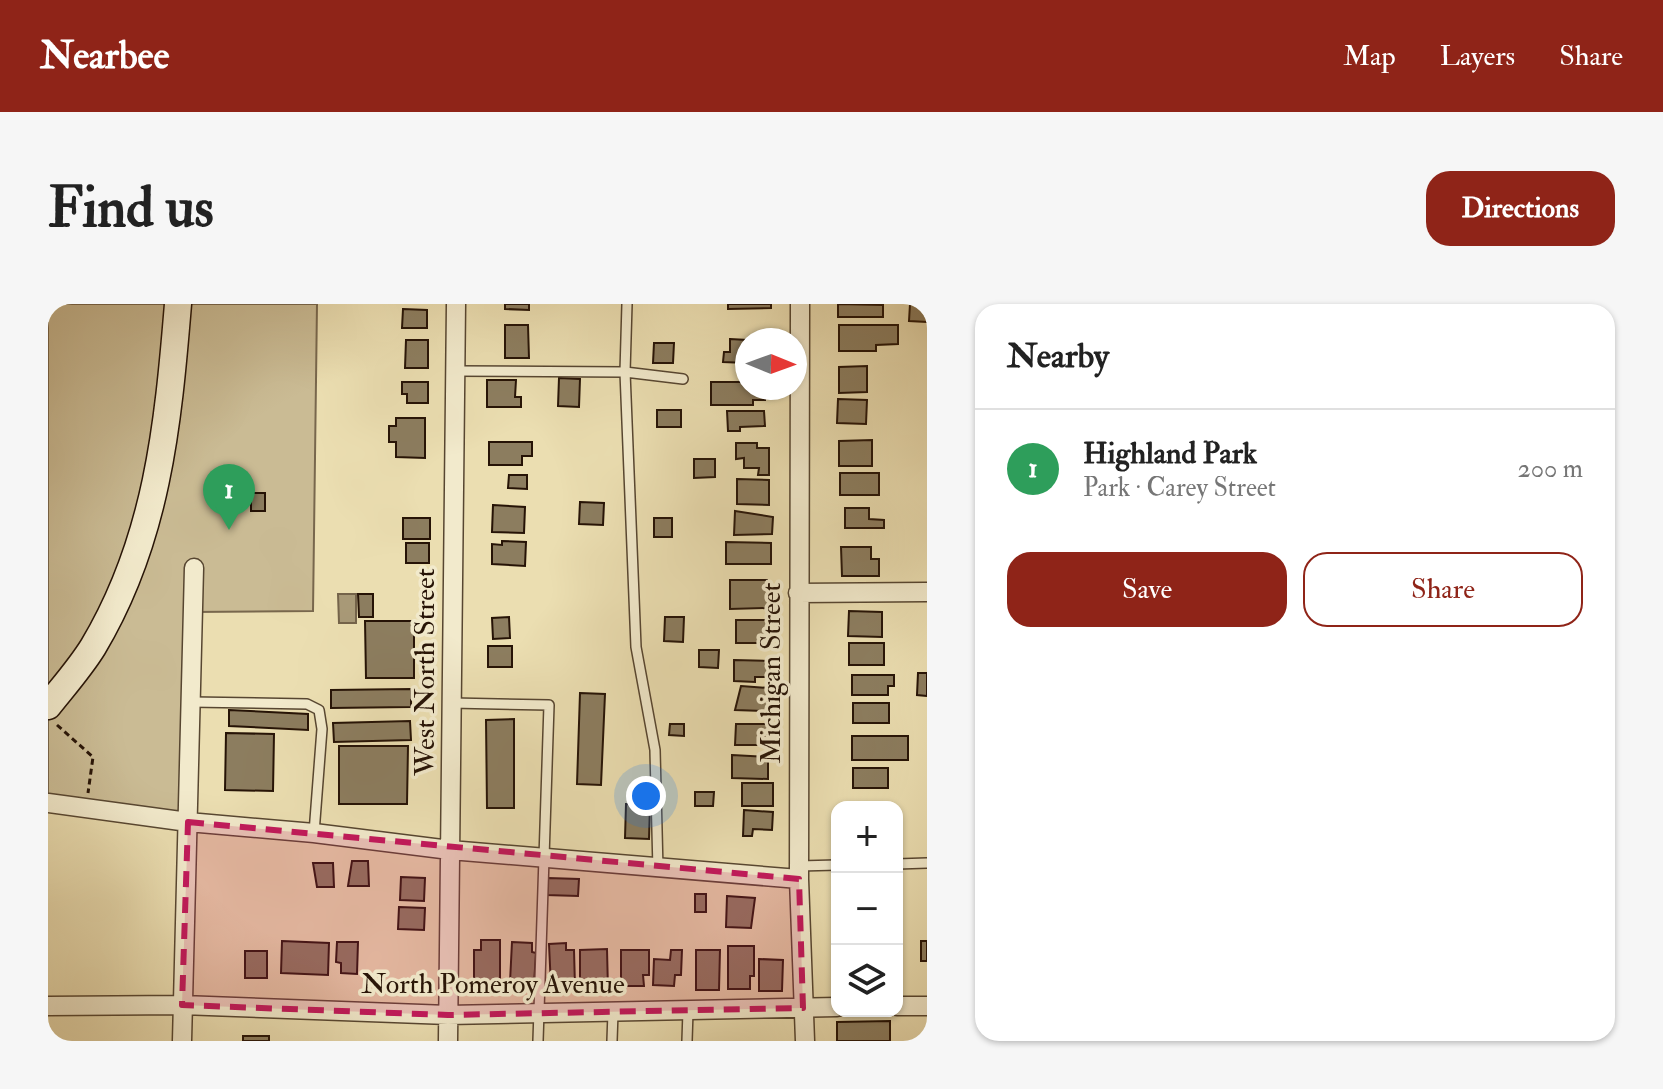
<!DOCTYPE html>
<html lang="en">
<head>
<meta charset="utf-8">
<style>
  body { margin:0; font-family:"IM FELL Double Pica",serif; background:#f6f6f6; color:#222 }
  .controls { position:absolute; right:24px; bottom:24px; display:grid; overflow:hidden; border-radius:16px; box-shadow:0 2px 6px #0004 }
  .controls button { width:72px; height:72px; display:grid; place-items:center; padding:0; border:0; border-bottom:2px solid #e0e0e0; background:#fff; color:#222; font:40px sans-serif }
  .compass { position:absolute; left:687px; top:24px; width:72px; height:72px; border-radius:50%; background:#fff; box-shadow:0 2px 6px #0004; rotate:91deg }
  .you { position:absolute; left:598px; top:492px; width:28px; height:28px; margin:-20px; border:6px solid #fff; border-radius:50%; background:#1a73e8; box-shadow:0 0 0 12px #1a73e833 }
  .badge { display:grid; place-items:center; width:52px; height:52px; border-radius:50%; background:#8f2418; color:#fff; font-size:26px; font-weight:700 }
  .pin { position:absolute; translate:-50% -66px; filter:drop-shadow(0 2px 4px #0008) }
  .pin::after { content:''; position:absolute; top:42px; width:28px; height:24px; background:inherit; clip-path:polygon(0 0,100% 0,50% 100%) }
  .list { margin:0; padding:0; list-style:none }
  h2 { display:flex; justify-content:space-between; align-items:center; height:104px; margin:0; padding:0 32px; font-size:34px }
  h2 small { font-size:26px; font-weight:400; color:#767676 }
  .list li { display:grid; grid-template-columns:52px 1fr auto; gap:24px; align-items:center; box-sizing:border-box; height:120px; padding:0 32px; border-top:2px solid #e0e0e0 }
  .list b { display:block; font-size:30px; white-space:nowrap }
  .list p { margin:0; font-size:26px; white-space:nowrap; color:#767676 }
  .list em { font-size:26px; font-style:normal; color:#767676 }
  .actions { display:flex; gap:16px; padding:24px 32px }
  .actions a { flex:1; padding:18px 0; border:2px solid #8f2418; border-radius:24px; text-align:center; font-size:28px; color:#8f2418 }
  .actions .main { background:#8f2418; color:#fff }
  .icon { flex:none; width:44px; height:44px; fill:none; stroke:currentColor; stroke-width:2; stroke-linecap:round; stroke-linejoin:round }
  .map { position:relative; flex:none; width:879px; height:737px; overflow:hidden; border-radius:24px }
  header { display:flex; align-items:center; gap:48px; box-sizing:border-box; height:112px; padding:0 40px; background:#8f2418; color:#fff }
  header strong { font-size:38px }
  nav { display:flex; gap:44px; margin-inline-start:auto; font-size:28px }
  .intro { display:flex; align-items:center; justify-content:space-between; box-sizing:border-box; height:192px; padding:0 48px }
  h1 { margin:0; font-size:56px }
  .button { padding:20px 36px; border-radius:24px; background:#8f2418; color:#fff; font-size:28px; font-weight:700 }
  main { display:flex; gap:48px; padding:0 48px }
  aside { flex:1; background:#fff; border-radius:24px; box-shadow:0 2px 6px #0004 }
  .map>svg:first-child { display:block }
</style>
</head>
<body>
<header>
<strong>Nearbee</strong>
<nav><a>Map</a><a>Layers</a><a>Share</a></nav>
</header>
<div class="intro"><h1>Find us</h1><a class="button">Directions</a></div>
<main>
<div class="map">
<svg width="879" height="737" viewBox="0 0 879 737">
  <rect width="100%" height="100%" fill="#ebdeb1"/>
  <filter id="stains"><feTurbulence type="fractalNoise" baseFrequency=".0025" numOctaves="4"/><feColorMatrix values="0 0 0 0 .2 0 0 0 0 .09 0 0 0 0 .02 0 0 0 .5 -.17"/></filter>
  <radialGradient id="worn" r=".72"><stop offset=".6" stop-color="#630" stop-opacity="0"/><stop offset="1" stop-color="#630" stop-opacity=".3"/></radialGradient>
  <!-- green -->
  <path fill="#cabb94" stroke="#78674d" stroke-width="2" d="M0 0H269L265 307 145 308 140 518 0 499Z"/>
  <!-- water -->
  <path fill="#a89977" stroke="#74634a" stroke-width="2" d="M290 290H308V319H291Z"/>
  <!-- building -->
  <path fill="#8c7d5f" stroke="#261306" stroke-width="2" d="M457 0H481V6L457 5Z
    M680 0H723V4L680 5Z
    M790 0 835 1V13H790Z
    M862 0H879V18L861 17Z
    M355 5 379 6V24H354Z
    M457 21H480L481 54H457Z
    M791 21H850V40L828 41V47H791Z
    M682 35 699 36V59L675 58 676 48H682Z
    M358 36H380V64H357Z
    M606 39H626L625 59H605Z
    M819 62V88L791 89V63Z
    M511 74 532 75 531 103 510 102Z
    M439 76H468L467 93H473V103H439Z
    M354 78H380V99H359V90H354Z
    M663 78H699V84H717V96H705V101H663Z
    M790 95 819 96 818 120 789 119Z
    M609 106H633V123H609Z
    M679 107H716L717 122 692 123V127H680Z
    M348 114H377V154L348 153V138H341V122H348Z
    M824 136V162H791V137Z
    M441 138H484V152H474V161H441Z
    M688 139H709V144H721V171H710L711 164H696V154L688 155Z
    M646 155H667V173L646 174Z
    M792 169H831V191H792Z
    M461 171H479V185L460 184Z
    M689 175 721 176V201L689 200Z
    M203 189H217V207H203Z
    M532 198 556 199 555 221 531 220Z
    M445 201 477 203 476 229 444 228Z
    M797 204H821V215L836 216V224H797Z
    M687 207 725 213 724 230 686 231Z
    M355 214H382V235H355Z
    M606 214H624V233H606Z
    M454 237 478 238 477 262 444 260V240L454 241Z
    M678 238 723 239V260H678Z
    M358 239H381V259H358Z
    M793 243H823V255H831V272H794Z
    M682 276H719L720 304 682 305Z
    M310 290H325V313H311Z
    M801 307 834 308V333L800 332Z
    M461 313 462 334 445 335 444 314Z
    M617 313H636L635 338 616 337Z
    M688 316H721V339H688Z
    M317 317H366V374H318Z
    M801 339H836V361H801Z
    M440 342H464V363H440Z
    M651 346H671L670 364 651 363Z
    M686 356 722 357 721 373H707V378L686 377Z
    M870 369H879V392L869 391Z
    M804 371H846V382H840V391H804Z
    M693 382 721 384 720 407 687 406Z
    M363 385V403L283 404V386Z
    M532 389 557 390 553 481 529 480Z
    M805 399H841V419H805Z
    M181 406 260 410V426L181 422Z
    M466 415V504H439L438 416Z
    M362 417 363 436 286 438 285 419Z
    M622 420H636V432L621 431Z
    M688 420H722V441H687Z
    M178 429 226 430 225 487 177 486Z
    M804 432H860V456H804Z
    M291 442H360L359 500H291Z
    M684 451 720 453V475L684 474Z
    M805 464H840V484H805Z
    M694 479H725V502H694Z
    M647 488H666L665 502H647Z
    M578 500 602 501 601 535 577 534Z
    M696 506 725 508 724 526 705 525 704 532H695Z
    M304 557H320L321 582H300Z
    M265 559H285L286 583H269Z
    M353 573 377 574 376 597 352 596Z
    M500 574 531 575 530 592 498 591Z
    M647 590H658V608H647Z
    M679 592 707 594 703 624 678 623Z
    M351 603 377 604 376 626 350 625Z
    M433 636H452V678H426V646H433Z
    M234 637 281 639 280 671 233 669Z
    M873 637H879V657H873Z
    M289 638H310L309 670 293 669V659L288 658Z
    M464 638 484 639V648L488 649 486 680 462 678Z
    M518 639V646H526L527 683H503L501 640Z
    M680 642H706V672H702V685H680Z
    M559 645 560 686 532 688V646Z
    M573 646H601V671H595L596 682H573Z
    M623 646H634L633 671H627L626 682 605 681 606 655 622 656Z
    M648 646H672L671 686H648Z
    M197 647H219V674H197Z
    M711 655 735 656 734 687H711Z
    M842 717V737H789V718Z
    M195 732H221V737H195Z"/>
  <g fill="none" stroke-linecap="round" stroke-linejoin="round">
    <defs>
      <path id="lane" d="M579 0 577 68 588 343 607 446 610 566
        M409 67 577 68 635 75
        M143 398 259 400 271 406 274 425 266 529
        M404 399 501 401 490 737
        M849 560 879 559
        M751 562 789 561
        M564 737 565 708
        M639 737 640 707"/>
      <path id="street" d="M752 0 751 575 757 737
        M750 289 879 288
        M0 499 140 518 266 529 402 546 751 575
        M0 702 134 701 400 711 789 703
        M849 702H879
        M134 737 146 264
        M400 737 408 0"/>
      <path id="secondary" d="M0 402C15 383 32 364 45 343 109 236 120 122 130 0"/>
    </defs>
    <!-- lane casing -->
    <use href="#lane" stroke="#574631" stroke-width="12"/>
    <!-- street casing -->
    <use href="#street" stroke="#574631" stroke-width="21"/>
    <!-- secondary casing -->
    <use href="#secondary" stroke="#261306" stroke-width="29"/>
    <!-- path -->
    <path stroke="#261306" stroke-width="3" stroke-dasharray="6 4" stroke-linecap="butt" d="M9 421 45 453 40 489"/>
    <!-- lane -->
    <use href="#lane" stroke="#f2eacc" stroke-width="9"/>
    <!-- street -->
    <use href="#street" stroke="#f2eacc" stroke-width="18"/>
    <!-- secondary -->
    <use href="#secondary" stroke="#f2eacc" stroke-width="26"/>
  </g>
  <!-- marked area -->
  <path fill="#c2185b" fill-opacity="0.2" stroke="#c2185b" stroke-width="6" stroke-dasharray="16 10" stroke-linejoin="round" d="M140 518 751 575 755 704 400 711 134 701Z"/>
  <g text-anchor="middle" stroke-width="7" stroke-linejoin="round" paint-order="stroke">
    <!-- street labels -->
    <g font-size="28" fill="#261306" stroke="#f2eacc">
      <text transform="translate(376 368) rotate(-90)" y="10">West North Street</text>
      <text transform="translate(722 369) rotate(-90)" y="10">Michigan Street</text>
      <text x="445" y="689">North Pomeroy Avenue</text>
    </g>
  </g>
  <rect width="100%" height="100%" filter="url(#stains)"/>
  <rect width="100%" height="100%" fill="url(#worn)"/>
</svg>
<div class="controls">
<button>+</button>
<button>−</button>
<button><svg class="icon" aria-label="layers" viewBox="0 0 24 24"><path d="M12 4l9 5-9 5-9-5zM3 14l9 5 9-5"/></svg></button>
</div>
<svg class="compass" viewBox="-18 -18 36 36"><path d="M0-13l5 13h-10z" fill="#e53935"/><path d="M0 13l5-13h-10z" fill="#767676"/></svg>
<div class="you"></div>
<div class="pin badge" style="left:181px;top:226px;background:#2e9e5b">1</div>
</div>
<aside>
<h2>Nearby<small></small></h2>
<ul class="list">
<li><span class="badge" style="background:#2e9e5b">1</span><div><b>Highland Park</b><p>Park · Carey Street</p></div><em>200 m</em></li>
</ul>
<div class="actions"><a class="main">Save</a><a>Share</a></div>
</aside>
</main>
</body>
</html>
